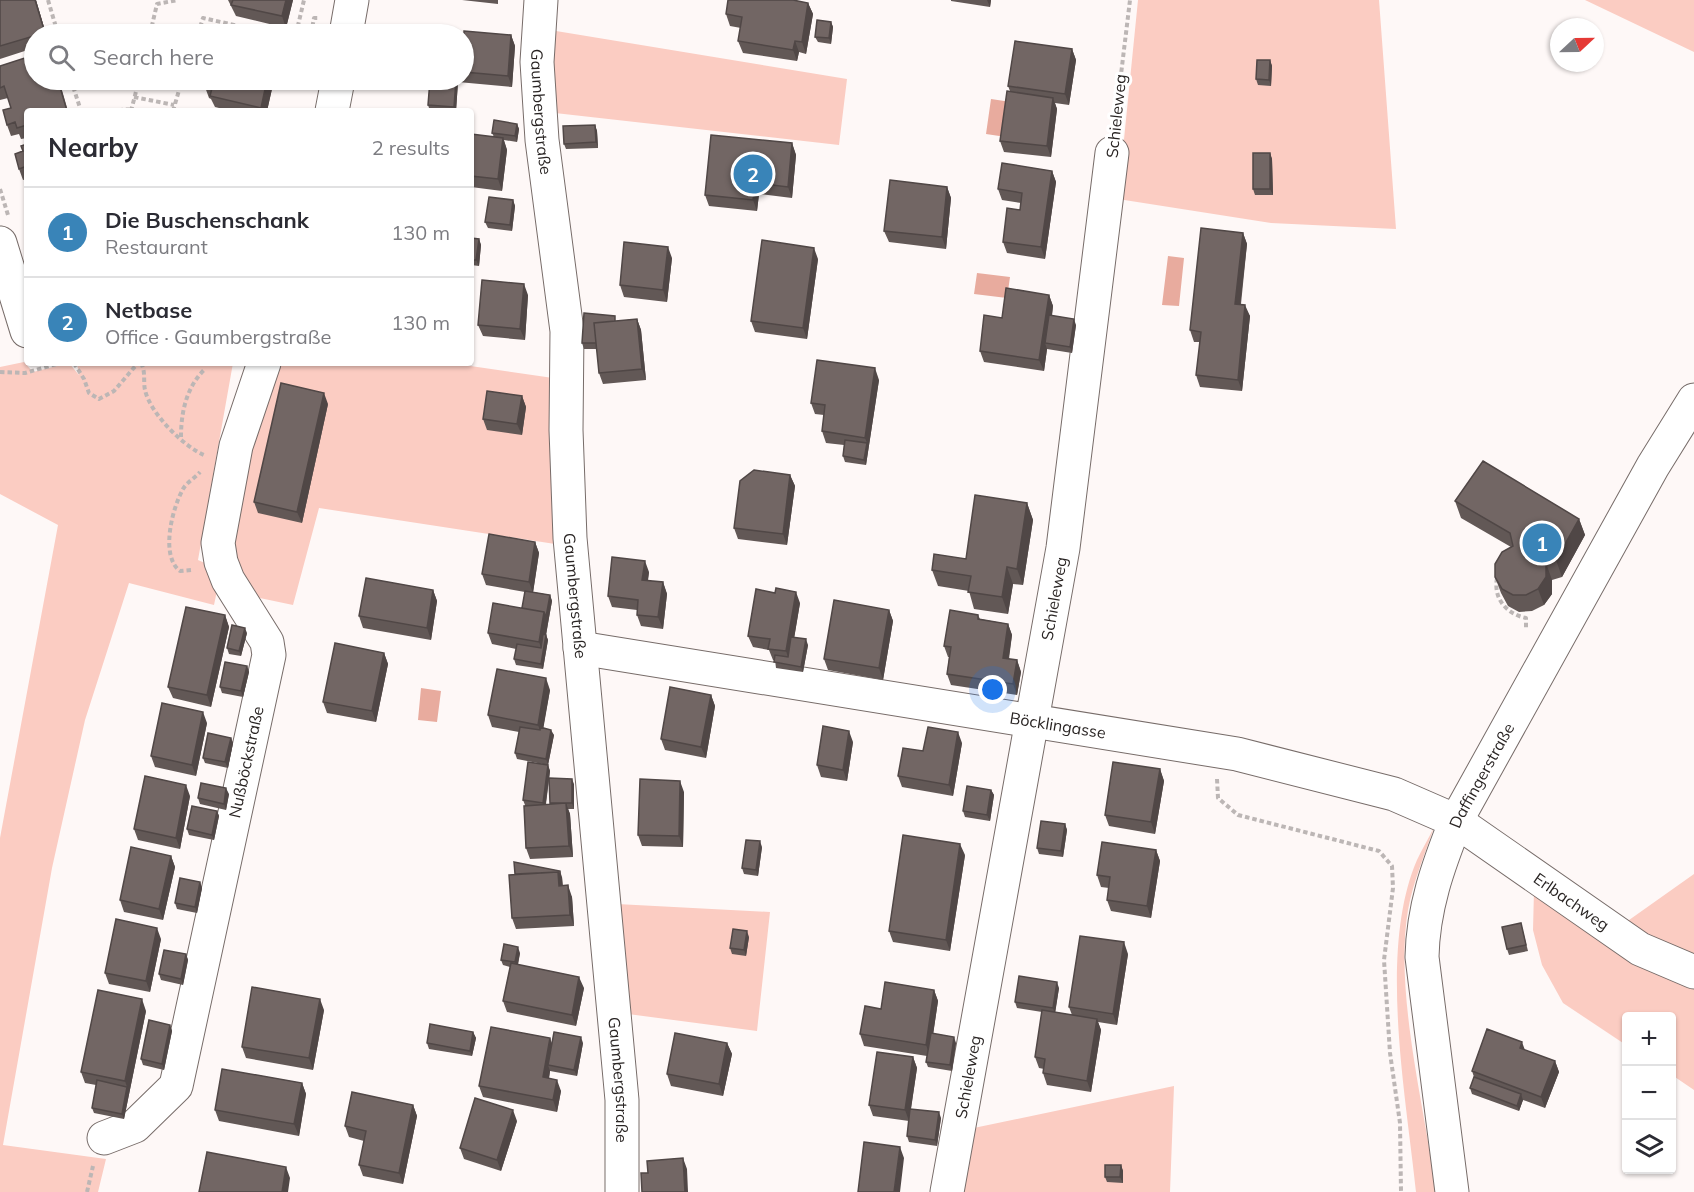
<!DOCTYPE html>
<html lang="en">
<head>
<meta charset="utf-8">
<style>
  body { margin:0; font-family:Mulish,sans-serif; background:#f2f2f3; color:#2b2b33 }
  .controls { position:absolute; right:18px; bottom:18px; display:grid; overflow:hidden; border-radius:6px; box-shadow:0 2px 4px #0004 }
  .controls button { width:54px; height:54px; display:grid; place-items:center; padding:0; border:0; border-bottom:2px solid #e1e1e2; background:#fff; color:#2b2b33; font:30px sans-serif }
  .compass { position:absolute; left:1550px; top:18px; width:54px; height:54px; border-radius:50%; background:#fff; box-shadow:0 2px 4px #0004; rotate:68deg }
  .you { position:absolute; left:993px; top:690px; width:21px; height:21px; margin:-15px; border:4px solid #fff; border-radius:50%; background:#1a73e8; box-shadow:0 0 0 9px #1a73e833 }
  .badge { display:grid; place-items:center; width:39px; height:39px; border-radius:50%; background:#3984b8; color:#fff; font-size:20px; font-weight:700 }
  .pin { position:absolute; translate:-50% -50%; border:3px solid #fff; box-shadow:0 2px 6px #0006 }
  .list { margin:0; padding:0; list-style:none }
  h2 { display:flex; justify-content:space-between; align-items:center; height:78px; margin:0; padding:0 24px; font-size:26px }
  h2 small { font-size:20px; font-weight:400; color:#7c7c81 }
  .list li { display:grid; grid-template-columns:39px 1fr auto; gap:18px; align-items:center; box-sizing:border-box; height:90px; padding:0 24px; border-top:2px solid #e1e1e2 }
  .list b { display:block; font-size:22px; white-space:nowrap }
  .list p { margin:0; font-size:20px; white-space:nowrap; color:#7c7c81 }
  .list em { font-size:20px; font-style:normal; color:#7c7c81 }
  .icon { flex:none; width:33px; height:33px; fill:none; stroke:currentColor; stroke-width:2; stroke-linecap:round; stroke-linejoin:round }
  .map { position:relative; flex:none; width:1694px; height:1192px; overflow:hidden }
  .search { position:absolute; background:#fff; box-shadow:0 2px 4px #0004; left:24px; top:24px; width:450px; height:66px; display:flex; align-items:center; gap:15px; box-sizing:border-box; padding:0 21px; border-radius:33px; color:#7c7c81; font-size:22px }
  .panel { position:absolute; background:#fff; box-shadow:0 2px 4px #0004; left:24px; top:108px; width:450px; height:258px; border-radius:6px }
  .map>svg:first-child { display:block }
</style>
</head>
<body>
<div class="map">
<svg width="1694" height="1192" viewBox="0 0 1694 1192">
  <rect width="100%" height="100%" fill="#fef8f7"/>
  <!-- green -->
  <path fill="#fbccc2" d="M1138 0H1379L1396 229 1271 223 1118 199Z
    M1585 0H1694V52Z
    M550 30 847 79 839 145 555 113Z
    M24 362 33 372 69 363 79 375 77 363H233L198 560 207 564 218 586 214 605 129 583 85 720 52 868 3 1145 106 1159 98 1192H0V838L58 525 0 494V367Z
    M279 363H450L553 378 555 544 319 508 293 605 255 597 250 593 230 544 237 499Z
    M1434 827C1425 854 1413 882 1408 910 1394 993 1425 1108 1436 1192H1416C1406 1095 1378 950 1417 860 1422 849 1429 838 1434 827Z
    M1694 874V961L1622 925Z
    M1534 890 1694 983V1090L1672 1075V1016H1626V1045L1563 1003 1542 965 1533 930Z
    M617 904 770 912 757 1031 628 1014Z
    M1174 1086 1170 1192H959L969 1129Z"/>
  <!-- water -->
  <path fill="#e8ab9e" d="M991 99 1011 102 1006 137 986 134Z
    M1168 256 1184 258 1179 306 1162 305Z
    M977 273 1010 277 1007 298 974 294Z
    M421 688 441 691 437 722 418 720Z"/>
  <g fill="none" stroke-linecap="round" stroke-linejoin="round">
    <defs>
      <g id="minor">
        <path id="s1" d="M541 0 537 62 542 140 567 331 566 430 570 538 622 1100V1192"/>
        <path d="M346 34 352 0"/>
        <path d="M332 111 338 80"/>
        <path d="M0 243 27 331"/>
        <path id="s2" d="M580 648 1237 754 1394 794 1456 821 1640 949 1694 972"/>
        <path id="s3" d="M104 1138 135 1126 176 1086 269 655 267 642 228 580 221 562 218 543 236 446 264 363"/>
        <path id="s4" d="M947 1192 1063 548 1112 153"/>
        <path id="s5" d="M1452 1192 1422 957C1423 908 1438 866 1456 821L1653 466 1694 400"/>
      </g>
    </defs>
    <!-- minor casing -->
    <use href="#minor" stroke="#776c69" stroke-width="35"/>
    <!-- path -->
    <path stroke="#bcb6b5" stroke-width="4" stroke-dasharray="4.5 3" stroke-linecap="butt" d="M48 0 58 34
      M150 34 157 4 178 0
      M198 34 203 18 274 34
      M296 34 304 0
      M311 34 314 18H318
      M71 80 81 111
      M134 97 174 105
      M111 111 132 109
      M131 111 139 80
      M173 111 182 80
      M1115 124 1130 0
      M0 189 8 215
      M74 363 84 379 89 393 99 399 114 391 138 363
      M141 363C146 372 143 381 145 390 150 413 183 446 204 455
      M0 372 25 373 60 363
      M181 437C181 413 186 388 204 370
      M191 570 180 571C160 556 172 509 183 489 187 482 195 478 200 472
      M1497 578C1493 599 1507 614 1526 618V629
      M1217 779 1218 798 1238 815 1379 851 1392 866 1393 888 1384 960 1390 1053 1400 1123 1401 1192
      M87 1192 93 1166"/>
    <!-- minor -->
    <use href="#minor" stroke="#fff" stroke-width="33"/>
  </g>
  <!-- wall -->
  <path fill="#625856" d="M0 0H36L46 34H34V48L0 59Z
    M228 0H293L286 28 236 16Z
    M462 0H498V4Z
    M951 0H991L990 7 951 1Z
    M808 3 813 14 806 54 799 52 797 61 743 53 738 41 741 28 730 26 726 14Z
    M831 22 833 27 831 44 818 42 815 37Z
    M511 35 515 46 512 87 458 82 456 111H430L428 105 430 80H464V37Z
    M1072 49 1076 60 1069 105 1055 103 1057 109 1051 157 1004 152 1000 141 1010 91 1008 86Z
    M1270 60 1272 66 1271 86 1258 85 1256 79Z
    M0 66 34 80H59L68 111H27V138L21 139 19 134 11 136 7 125 11 108 8 98 0 100Z
    M274 80 267 111H231L215 107 211 99 209 98 205 87Z
    M517 124 519 129 517 142 504 140 507 150 502 191 471 187V134L494 137 492 133Z
    M595 125 597 131 598 148 566 149 564 144Z
    M792 143 796 155 792 198 759 194 757 211 709 206 705 195Z
    M27 144V179L23 180 19 169 23 151Z
    M1270 153 1272 159 1273 195H1255L1253 189Z
    M1052 171 1056 182 1045 259 1007 253 1003 242 1020 210 1021 203 1002 200 998 189Z
    M947 187 951 198 946 249 889 242 884 231Z
    M513 200 515 206 512 231 488 228 485 222Z
    M1243 233 1247 244 1241 304 1250 316 1242 391 1200 387 1196 375 1200 342H1194L1190 330Z
    M471 238 479 239 481 245 479 266 471 265Z
    M672 258 667 302 624 297 620 285Z
    M818 259 807 339 755 332 751 321Z
    M528 295 525 340 483 336 478 325Z
    M1049 295 1053 306 1052 316 1076 325 1072 353 1047 349 1044 371 984 362 980 351 1002 318Z
    M637 319 641 330 646 380 603 384 599 373 597 349H584L582 343 617 321Z
    M879 380 866 465 845 462 843 456 844 445 826 443 822 431 824 415 815 414 811 403Z
    M522 396 526 407 522 435 487 430 483 419Z
    M328 404 302 523 258 513 254 502Z
    M790 475 795 486 787 545 738 539 734 528Z
    M1455 501 1579 519 1585 535 1562 577 1552 580V594L1544 605 1532 611 1519 612 1508 606 1501 593 1495 577 1511 547 1461 518Z
    M1027 503 1033 520 1023 585 1013 584 1008 614 974 609 969 591 938 586 932 570 966 559Z
    M535 542 539 553 533 592 550 595 552 601 546 635 548 640 543 669 516 665 514 659 516 649 492 644 488 633 522 608 525 592 486 585 482 574Z
    M649 572 648 581 663 582 667 594 663 629 641 626 637 615V610L612 607 608 596Z
    M433 590 437 601 431 640 363 628 359 616Z
    M800 603 794 638 808 645 803 672 776 668 775 660H773L769 650 753 647 748 636Z
    M889 610 893 621 883 680 828 670 824 659Z
    M225 615 229 627 211 707 173 698 168 687Z
    M978 615 980 619 1008 624 1012 635 1009 659 1017 660 1021 672 1017 695 951 685 947 674 949 657H948L944 646Z
    M247 633 241 656 229 654 227 648Z
    M384 653 388 664 376 722 327 713 323 702Z
    M247 666 249 672 243 697 222 693 220 687Z
    M550 690 543 728 554 735 548 765 517 759 515 753 519 732 492 727 488 715Z
    M711 695 715 706 706 758 665 750 661 739Z
    M207 723 196 776 155 767 151 756Z
    M231 738 233 743 228 768 205 763 203 758Z
    M853 742 847 781 821 777 817 765Z
    M962 743 953 796 902 787 898 776 923 751Z
    M548 765 550 771 546 804H550V803L574 784V809H568L570 814 573 857 530 859 526 848 525 805 523 800Z
    M1160 769 1164 781 1155 834 1109 826 1105 815Z
    M991 790 994 795 990 821 965 817 963 811Z
    M684 792 683 847 642 846 638 835Z
    M229 794 226 810 200 804 198 798Z
    M190 796 180 849 138 840 134 829Z
    M217 811 219 816 214 840 189 835 187 829Z
    M1065 824 1067 830 1063 857 1039 854 1037 848Z
    M762 847 758 876 744 874 742 868Z
    M1156 850 1160 861 1151 918 1111 911 1107 900 1109 888 1101 887 1097 875Z
    M965 855 950 951 893 942 889 931Z
    M171 856 175 867 163 920 124 912 120 900Z
    M562 877 563 886 572 897 574 926 516 929 512 918Z
    M200 882 202 888 197 913 177 909 175 903Z
    M1521 923 1528 951 1509 955 1507 949Z
    M749 937 746 956 732 954 730 948Z
    M161 939 150 992 109 984 105 973Z
    M520 953 518 965 584 988 576 1026 507 1012 503 1001 510 967 503 965 501 960Z
    M186 954 188 960 183 985 161 980 159 974Z
    M1128 954 1117 1025 1098 1022 1101 1030 1091 1092 1047 1085 1043 1073 1044 1069 1039 1068 1035 1057 1042 1012 1017 1008 1015 1002 1059 988 1055 1012 1072 1015 1069 1007Z
    M934 990 938 1001 933 1034 956 1043 952 1071 928 1067 926 1062 927 1056 864 1046 860 1034 881 1009Z
    M324 1010 313 1070 246 1058 242 1047Z
    M146 1011 124 1119 94 1113 92 1108 96 1085 85 1083 81 1072Z
    M170 1025 172 1031 164 1070 143 1065 141 1059Z
    M473 1032 476 1038 472 1056 429 1049 427 1043Z
    M550 1038 552 1044 583 1043 577 1076 550 1071 549 1079 561 1091 557 1112 483 1097 479 1086Z
    M727 1043 732 1054 723 1096 671 1086 667 1074Z
    M1525 1050 1555 1061 1559 1072 1545 1108 1523 1100 1519 1111 1472 1094 1470 1088 1474 1077 1472 1071Z
    M913 1057 917 1068 911 1109 941 1118 937 1146 909 1142 907 1136 909 1121 873 1116 869 1105Z
    M302 1083 306 1094 299 1136 219 1121 215 1110Z
    M413 1105 417 1116 403 1184 363 1176 359 1165 364 1141 349 1137 345 1126Z
    M517 1121 501 1171 464 1159 460 1148Z
    M1121 1165 1123 1171V1183L1107 1182 1105 1177Z"/>
  <!-- shaded-wall -->
  <path fill="#504746" d="M35 0H36L46 34H45Z
    M286 0H293L286 28 282 16Z
    M987 0H991L990 7Z
    M808 3 813 14 806 54 802 42Z
    M831 22 833 27 831 44 829 38Z
    M511 35 515 46 512 87 508 76Z
    M795 41 799 52 797 61 793 50Z
    M1072 49 1076 60 1069 105 1065 94Z
    M1270 60 1272 66 1271 86 1269 80Z
    M267 80H274L267 111H262L261 108Z
    M456 80H457L458 82 456 111H455L454 107Z
    M1053 98 1057 109 1051 157 1047 146Z
    M517 124 519 129 517 142 515 136Z
    M595 125 597 131 598 148 596 142Z
    M503 138 507 150 502 191 498 179Z
    M792 143 796 155 792 198 788 187Z
    M1270 153 1272 159 1273 195 1270 189Z
    M1052 171 1056 182 1045 259 1041 247Z
    M755 183 759 194 757 211 753 200Z
    M947 187 951 198 946 249 942 237Z
    M513 200 515 206 512 231 510 225Z
    M1243 233 1247 244 1239 315 1235 304Z
    M479 239 481 245 479 266 476 260Z
    M668 247 672 258 667 302 663 290Z
    M814 248 818 259 807 339 803 328Z
    M524 284 528 295 525 340 520 329Z
    M1049 295 1053 306 1048 344 1045 343 1047 349 1044 371 1039 360Z
    M1245 305 1250 316 1242 391 1238 380Z
    M637 319 641 330 646 380 642 369Z
    M1074 319 1076 325 1072 353 1070 347Z
    M875 368 879 380 866 465 864 460 867 443 865 438Z
    M324 393 328 404 302 523 297 512Z
    M522 396 526 407 522 435 517 424Z
    M790 475 795 486 787 545 783 534Z
    M1027 503 1033 520 1023 585 1017 569Z
    M1579 519 1585 535 1562 577 1556 560Z
    M535 542 539 553 533 593 529 582Z
    M645 561 649 572 646 591 642 580Z
    M1546 563 1552 580V594L1544 605 1538 589Z
    M1007 567 1013 584 1008 614 1002 597Z
    M663 582 667 594 663 629 658 617Z
    M433 590 437 601 431 640 427 628Z
    M796 592 800 603 790 663 786 651Z
    M550 595 552 601 548 623 546 617Z
    M889 610 893 621 883 680 879 668Z
    M544 612 548 623 546 635 548 640 543 669 541 664 543 653 539 642Z
    M225 615 229 627 211 707 207 695Z
    M1008 624 1012 635 1007 669 1003 658Z
    M245 628 247 633 241 656 239 651Z
    M806 639 808 645 803 672 801 667Z
    M384 653 388 664 376 722 372 711Z
    M1017 660 1021 672 1017 695 1013 684Z
    M247 666 249 672 243 697 241 691Z
    M546 678 550 690 542 736 538 725Z
    M711 695 715 706 706 758 701 747Z
    M203 712 207 723 196 776 192 765Z
    M551 730 554 735 548 765 546 759Z
    M849 731 853 742 847 781 843 770Z
    M958 732 962 743 953 796 949 785Z
    M231 738 233 743 228 768 225 762Z
    M548 765 550 771 545 809 543 803Z
    M1160 769 1164 781 1155 834 1151 822Z
    M572 779 574 784V809L572 803Z
    M680 781 684 792 683 847 679 836Z
    M186 785 190 796 180 849 176 838Z
    M226 788 229 794 226 810 224 804Z
    M991 790 994 795 990 821 987 815Z
    M566 803 570 814 573 857 569 846Z
    M217 811 219 816 214 840 212 835Z
    M1065 824 1067 830 1063 857 1061 851Z
    M760 841 762 847 758 876 756 870Z
    M960 844 965 855 950 951 946 940Z
    M1156 850 1160 861 1151 918 1147 906Z
    M171 856 175 867 163 920 159 909Z
    M560 871 562 877 563 897 559 886 558 872Z
    M200 882 202 888 197 913 195 907Z
    M568 885 572 897 574 926 570 915Z
    M157 928 161 939 150 992 146 981Z
    M747 931 749 937 746 956 744 950Z
    M1124 942 1128 954 1117 1025 1113 1014Z
    M518 947 520 953 517 968 515 962Z
    M186 954 188 960 183 985 181 979Z
    M579 977 584 988 576 1026 572 1015Z
    M1057 982 1059 988 1055 1014 1053 1008Z
    M934 990 938 1001 930 1056 926 1045Z
    M142 999 146 1011 124 1119 122 1114 127 1087 125 1081Z
    M320 999 324 1010 313 1070 309 1058Z
    M1097 1019 1101 1030 1091 1092 1087 1081Z
    M170 1025 172 1031 164 1070 162 1064Z
    M473 1032 476 1038 472 1056 470 1051Z
    M581 1037 583 1043 577 1076 574 1070Z
    M954 1037 956 1043 952 1071 950 1065Z
    M550 1038 554 1050 548 1065 550 1071 547 1089 543 1077Z
    M1522 1042 1526 1053 1520 1048Z
    M727 1043 732 1054 723 1096 719 1084Z
    M913 1057 917 1068 909 1121 905 1110Z
    M1555 1061 1559 1072 1545 1108 1541 1097Z
    M557 1080 561 1091 557 1112 553 1100Z
    M302 1083 306 1094 299 1136 294 1124Z
    M1521 1094 1523 1100 1519 1111 1517 1106Z
    M413 1105 417 1116 403 1184 399 1173Z
    M513 1110 517 1121 501 1171 497 1160Z
    M939 1112 941 1118 937 1146 935 1140Z
    M900 1147 904 1158 900 1192H894Z
    M683 1158 687 1169 688 1192H685Z
    M1121 1165 1123 1171V1183L1120 1177Z
    M286 1167 290 1178 288 1192H282Z"/>
  <!-- building -->
  <path fill="#726664" stroke="#504746" stroke-width="1.5" d="M0 0H35L45 33 34 34V36L0 46Z
    M233 0H286L282 16 231 5Z
    M728 0H793L808 3 802 42 795 41 793 50 738 41 742 17 726 14Z
    M817 20 831 22 829 38 815 37Z
    M464 31 511 35 508 76 464 72Z
    M1015 41 1072 49 1065 94 1008 86Z
    M34 55V80H58L67 111H27V125L17 128 15 122 7 125 3 110 11 108 4 86 0 88V66Z
    M1257 60H1270L1269 80 1256 79Z
    M207 80H267L261 108 210 96 212 88 205 87Z
    M430 80H456L454 107 428 105Z
    M1007 91 1053 98 1047 146 1000 141Z
    M494 120 517 124 515 136 492 133Z
    M595 125 596 142 564 144 563 126Z
    M471 134 503 138 498 179 471 176Z
    M711 135 792 143 788 187 755 183 753 200 705 195Z
    M27 144V166L19 169 15 154 23 151 21 146Z
    M1253 153H1270V189H1253Z
    M1002 163 1052 171 1041 247 1003 242 1007 208 1020 210 1022 193 998 189Z
    M890 180 947 187 942 237 884 231Z
    M489 197 513 200 510 225 485 222Z
    M1201 228 1243 233 1235 304 1245 305 1238 380 1196 375 1201 332 1190 330Z
    M471 238 479 239 476 260H471Z
    M762 240 814 248 803 328 751 321Z
    M624 242 668 247 663 290 620 285Z
    M482 280 524 284 520 329 478 325Z
    M1006 288 1049 295 1039 360 980 351 984 315 1002 318Z
    M584 313 615 316V321L594 323 596 343H582Z
    M1049 315 1074 319 1070 347 1045 343Z
    M637 319 642 369 599 373 594 323Z
    M817 360 875 368 865 438 822 431 825 405 811 403Z
    M281 383 324 393 297 512 254 502Z
    M487 391 522 396 517 424 483 419Z
    M845 440 867 443 864 460 843 456Z
    M1483 461 1579 519 1556 560 1546 563V577L1538 589 1526 595H1513L1502 589 1495 577V564L1502 552 1513 546 1510 533 1455 501Z
    M754 470 790 475 783 534 734 528 740 481Z
    M975 495 1027 503 1017 569 1007 567 1002 597 968 592 971 576 932 570 934 554 966 559Z
    M489 534 535 542 529 582 482 574Z
    M612 557 645 561 642 580 663 582 658 617 637 615 638 600 608 596Z
    M366 578 433 590 427 628 359 616Z
    M776 588 796 592 786 651 768 649 770 639 748 636 756 589 775 593Z
    M525 591 550 595 546 617 544 612 522 608Z
    M834 600 889 610 879 668 824 659Z
    M493 603 544 612 539 642 488 633Z
    M186 607 225 615 207 695 168 687Z
    M950 610 978 615V619L1008 624 1003 658 1017 660 1013 684 947 674 951 647 944 646Z
    M232 625 245 628 239 651 227 648Z
    M543 634 546 635 541 664 514 659 517 644 541 648Z
    M791 637 806 639 801 667 774 662 775 655 788 657Z
    M335 643 384 653 372 711 323 702Z
    M225 662 247 666 241 691 220 687Z
    M497 669 546 678 538 725 488 715Z
    M670 687 711 695 701 747 661 739Z
    M162 703 203 712 192 765 151 756Z
    M823 726 849 731 843 770 817 765Z
    M520 727 540 730V727L551 730 546 759 515 753Z
    M928 727 958 732 949 785 898 776 903 748 923 751Z
    M208 733 231 738 225 762 203 758Z
    M528 762 548 765 543 803 523 800Z
    M1113 762 1160 769 1151 822 1105 815Z
    M145 776 186 785 176 838 134 829Z
    M549 778 572 779V803H550Z
    M640 779 680 781 679 836 638 835Z
    M201 783 226 788 224 804 198 798Z
    M967 786 991 790 987 815 963 811Z
    M566 803 569 846 526 848 524 806Z
    M192 806 217 811 212 835 187 829Z
    M1041 821 1065 824 1061 851 1037 848Z
    M903 835 960 844 946 940 889 931Z
    M746 840 760 841 756 870 742 868Z
    M1102 842 1156 850 1147 906 1107 900 1110 877 1097 875Z
    M131 847 171 856 159 909 120 900Z
    M514 862 560 871V877L558 872 515 874Z
    M558 872 559 886 568 885 570 915 512 918 509 875Z
    M180 878 200 882 195 907 175 903Z
    M116 919 157 928 146 981 105 973Z
    M1521 923 1526 945 1507 949 1502 927Z
    M733 929 747 931 744 950 730 948Z
    M1080 936 1124 942 1113 1014 1069 1007Z
    M504 944 518 947 515 962 501 960Z
    M164 950 186 954 181 979 159 974Z
    M511 963 579 977 572 1015 503 1001Z
    M1019 976 1057 982 1053 1008 1015 1002Z
    M885 982 934 990 926 1045 860 1034 865 1006 881 1009Z
    M252 987 320 999 309 1058 242 1047Z
    M98 990 142 999 125 1081 81 1072Z
    M1042 1010 1097 1019 1087 1081 1043 1073 1045 1059 1035 1057Z
    M149 1020 170 1025 162 1064 141 1059Z
    M430 1024 473 1032 470 1051 427 1043Z
    M491 1027 550 1038 543 1077 557 1080 553 1100 479 1086Z
    M1487 1029 1522 1042 1520 1048 1555 1061 1541 1097 1472 1071Z
    M554 1032 581 1037 574 1070 548 1065Z
    M675 1033 727 1043 719 1084 667 1074Z
    M931 1033 954 1037 950 1065 926 1062Z
    M877 1052 913 1057 905 1110 869 1105Z
    M222 1069 302 1083 294 1124 215 1110Z
    M1474 1077 1521 1094 1517 1106 1470 1088Z
    M97 1080 127 1087 122 1114 92 1108Z
    M352 1092 413 1105 399 1173 359 1165 366 1131 345 1126Z
    M475 1098 513 1110 497 1160 460 1148Z
    M910 1109 939 1112 935 1140 907 1136Z
    M864 1142 900 1147 894 1192H858Z
    M207 1152 286 1167 282 1192H199Z
    M683 1158 685 1192H642L641 1173H648L647 1161Z
    M1105 1165H1121L1120 1177H1105Z"/>
  <g text-anchor="middle" stroke-width="6" stroke-linejoin="round" paint-order="stroke">
    <!-- street labels -->
    <g font-size="16" fill="#292423" stroke="#fff">
      <text dy="6" stroke="none"><textPath href="#s1" startOffset="112">Gaumbergstraße</textPath></text>
      <text transform="translate(1116 116) rotate(-84)" y="6">Schieleweg</text>
      <text dy="6" stroke="none"><textPath href="#s1" startOffset="598">Gaumbergstraße</textPath></text>
      <text dy="6" stroke="none"><textPath href="#s4" startOffset="603">Schieleweg</textPath></text>
      <text dy="6" stroke="none"><textPath href="#s2" startOffset="484">Böcklingasse</textPath></text>
      <text dy="6" stroke="none"><textPath href="#s3" startOffset="422">Nußböckstraße</textPath></text>
      <text dy="6" stroke="none"><textPath href="#s5" startOffset="430">Daffingerstraße</textPath></text>
      <text dy="6" stroke="none"><textPath href="#s2" startOffset="1036">Erlbachweg</textPath></text>
      <text dy="6" stroke="none"><textPath href="#s4" startOffset="117">Schieleweg</textPath></text>
      <text dy="6" stroke="none"><textPath href="#s1" startOffset="1084">Gaumbergstraße</textPath></text>
    </g>
  </g>
</svg>
<div class="controls">
<button>+</button>
<button>−</button>
<button><svg class="icon" aria-label="layers" viewBox="0 0 24 24"><path d="M12 4l9 5-9 5-9-5zM3 14l9 5 9-5"/></svg></button>
</div>
<svg class="compass" viewBox="-18 -18 36 36"><path d="M0-13l5 13h-10z" fill="#e53935"/><path d="M0 13l5-13h-10z" fill="#7c7c81"/></svg>
<div class="you"></div>
<div class="pin badge" style="left:1542px;top:543px">1</div>
<div class="pin badge" style="left:753px;top:174px">2</div>
<div class="search"><svg class="icon" aria-label="search" viewBox="0 0 24 24"><circle cx="10" cy="10" r="6"/><path d="M15 15l6 6"/></svg>Search here</div>
<section class="panel">
<h2>Nearby<small>2 results</small></h2>
<ul class="list">
<li><span class="badge">1</span><div><b>Die Buschenschank</b><p>Restaurant</p></div><em>130 m</em></li>
<li><span class="badge">2</span><div><b>Netbase</b><p>Office · Gaumbergstraße</p></div><em>130 m</em></li>
</ul>
</section>
</div>
</body>
</html>
